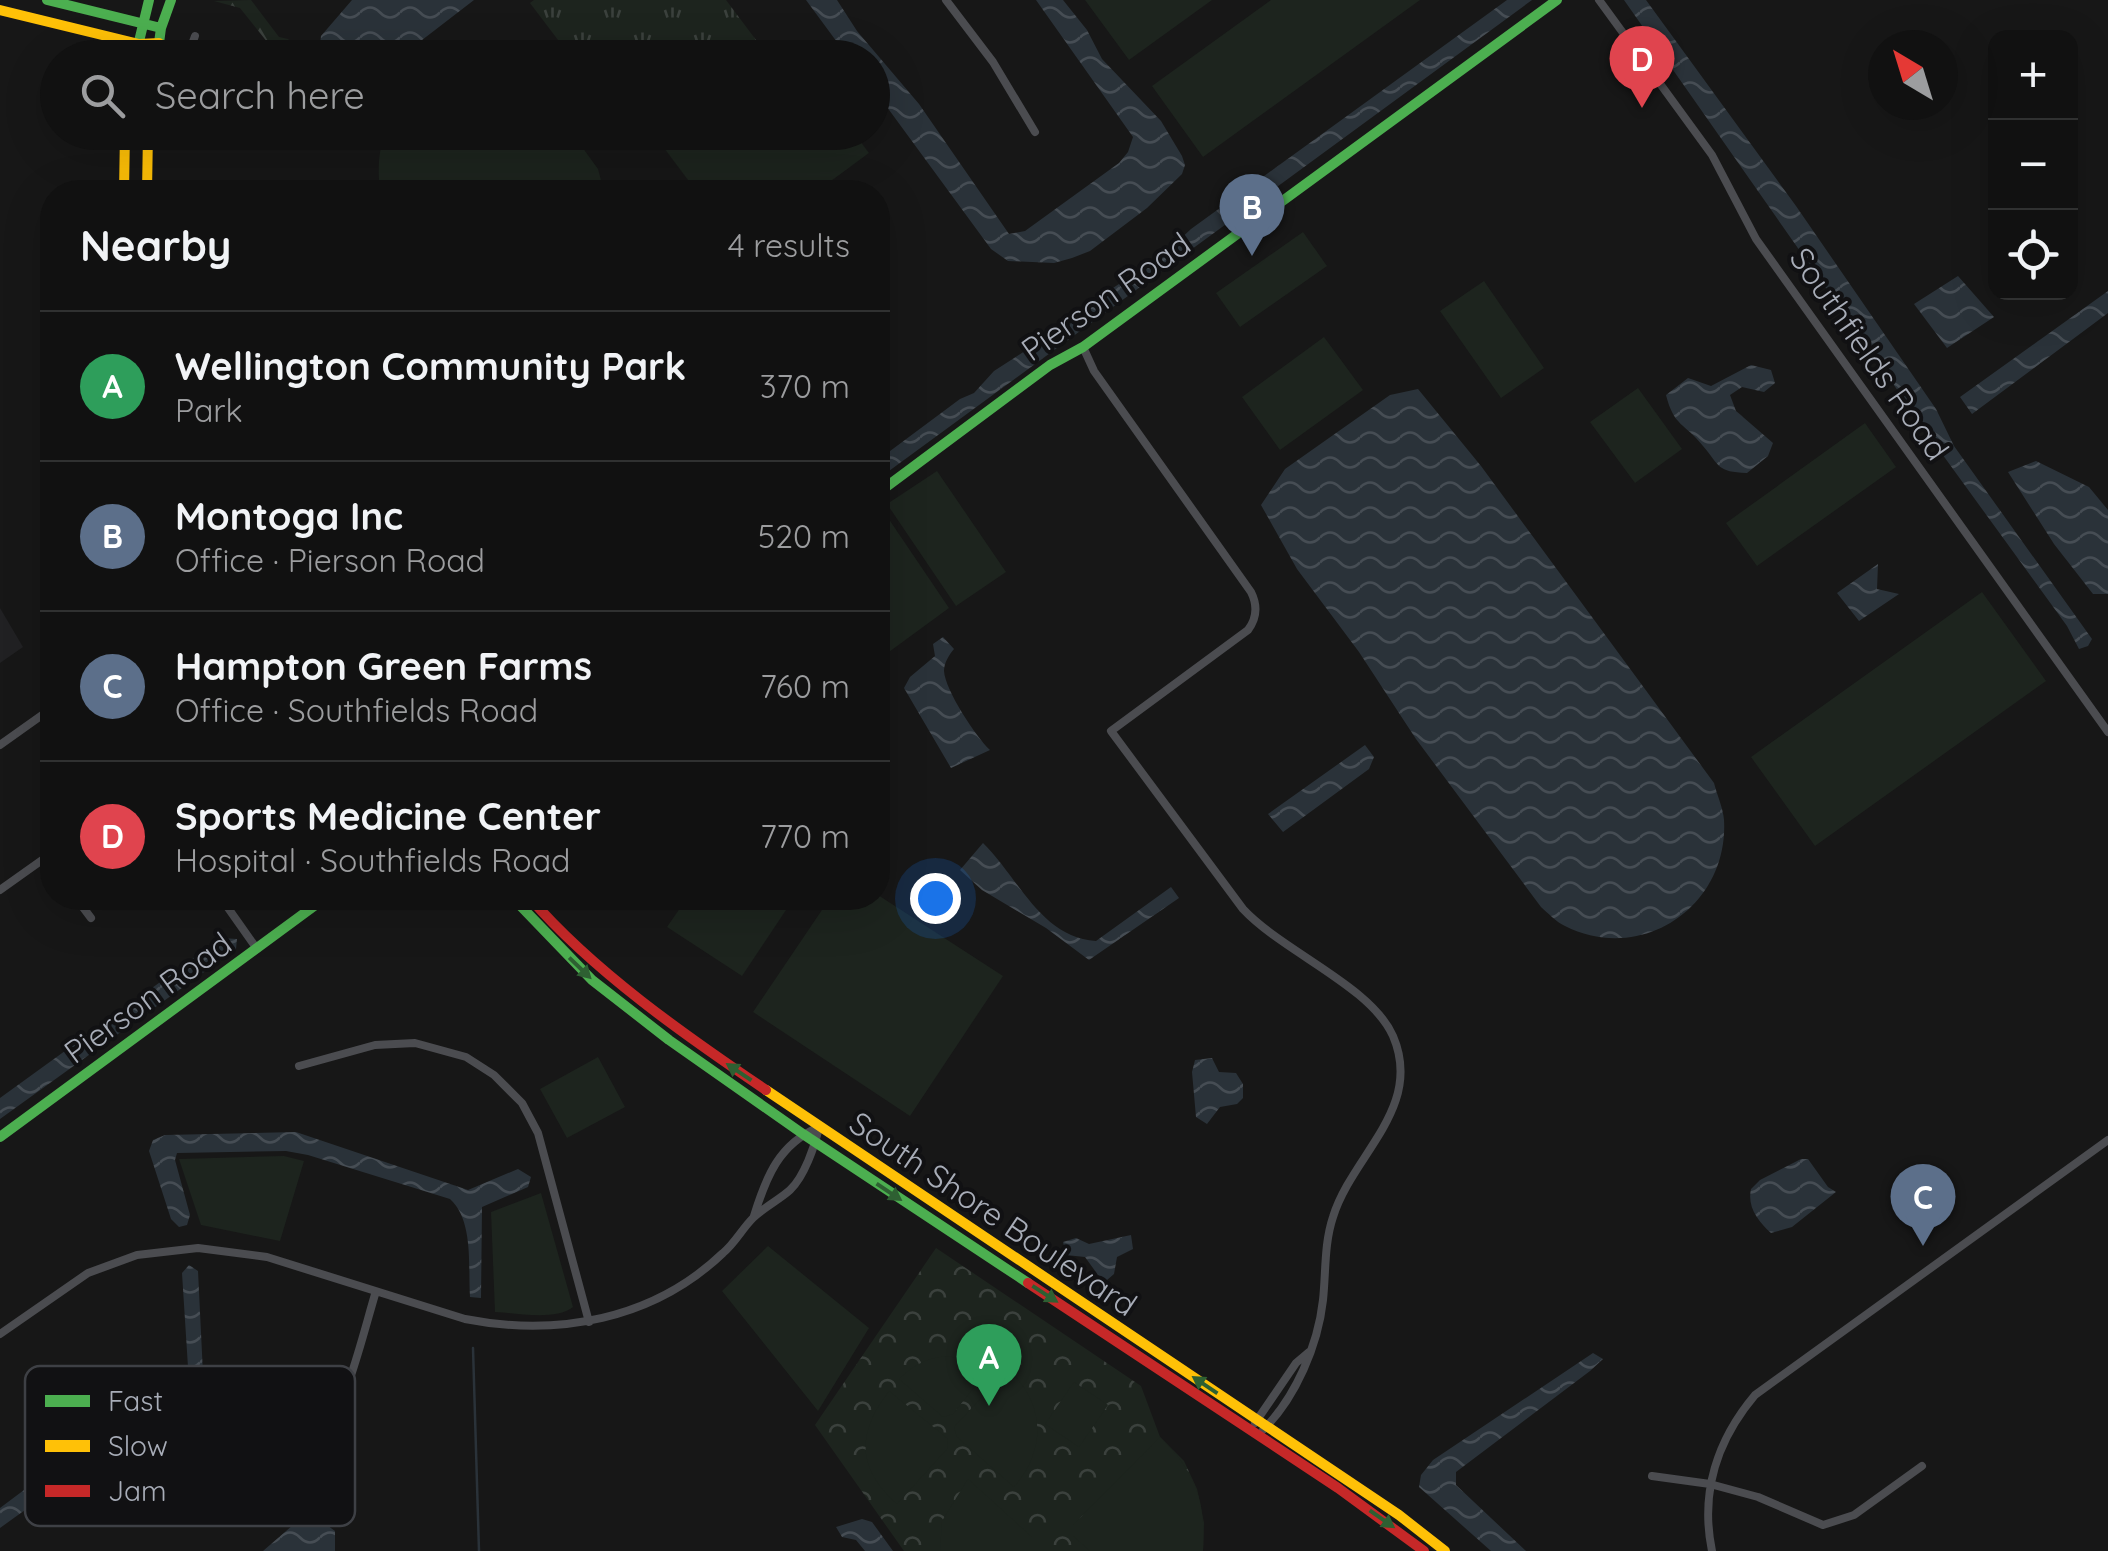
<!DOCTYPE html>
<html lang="en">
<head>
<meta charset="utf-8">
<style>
  body { margin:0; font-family:Quicksand,sans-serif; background:#1e1f1f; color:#f1f3f6 }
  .controls { position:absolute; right:30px; top:30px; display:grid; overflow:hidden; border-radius:20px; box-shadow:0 10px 40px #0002 }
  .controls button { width:90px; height:90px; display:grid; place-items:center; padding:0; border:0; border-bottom:2px solid #303131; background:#111; color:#f1f3f6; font:50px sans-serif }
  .compass { position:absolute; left:1868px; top:30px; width:90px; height:90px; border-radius:50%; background:#111; box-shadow:0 10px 40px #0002; rotate:322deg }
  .you { position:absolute; left:935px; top:898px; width:35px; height:35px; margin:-25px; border:8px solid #fff; border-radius:50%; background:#1a73e8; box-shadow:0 0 0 15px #1a73e833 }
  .badge { display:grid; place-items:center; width:65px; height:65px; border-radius:50%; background:#ea580c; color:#fff; font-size:32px; font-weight:700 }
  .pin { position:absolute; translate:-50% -82px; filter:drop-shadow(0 2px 5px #0008) }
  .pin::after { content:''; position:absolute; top:52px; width:35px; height:30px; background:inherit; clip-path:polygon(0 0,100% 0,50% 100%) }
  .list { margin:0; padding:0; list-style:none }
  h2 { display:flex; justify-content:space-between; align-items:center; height:130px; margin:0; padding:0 40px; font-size:42px }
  h2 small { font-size:32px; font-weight:400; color:#9c9d9f }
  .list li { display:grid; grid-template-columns:65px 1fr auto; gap:30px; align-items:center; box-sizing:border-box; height:150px; padding:0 40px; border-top:2px solid #303131 }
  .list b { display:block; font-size:38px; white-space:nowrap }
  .list p { margin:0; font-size:32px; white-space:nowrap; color:#9c9d9f }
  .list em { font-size:32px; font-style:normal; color:#9c9d9f }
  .icon { flex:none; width:55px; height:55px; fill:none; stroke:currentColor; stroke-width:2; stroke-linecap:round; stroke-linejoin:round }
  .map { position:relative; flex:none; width:2108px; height:1551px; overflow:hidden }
  .search { position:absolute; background:#111; box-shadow:0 10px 40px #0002; left:40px; top:40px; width:850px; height:110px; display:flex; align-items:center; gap:25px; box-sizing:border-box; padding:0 35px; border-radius:55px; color:#9c9d9f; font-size:38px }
  .panel { position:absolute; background:#111; box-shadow:0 10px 40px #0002; left:40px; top:180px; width:850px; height:730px; border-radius:40px }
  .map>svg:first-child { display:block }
</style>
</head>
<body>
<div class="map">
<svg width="2108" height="1551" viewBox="0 0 2108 1551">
  <defs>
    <pattern id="grass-tufts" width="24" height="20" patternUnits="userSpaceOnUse" patternTransform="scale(2.5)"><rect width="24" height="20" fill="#1d241e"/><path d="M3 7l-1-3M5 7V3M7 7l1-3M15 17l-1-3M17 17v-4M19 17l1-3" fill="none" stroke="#3b413d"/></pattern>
    <pattern id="forest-firs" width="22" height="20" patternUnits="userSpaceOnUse" patternTransform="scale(2.5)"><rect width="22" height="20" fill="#1d241e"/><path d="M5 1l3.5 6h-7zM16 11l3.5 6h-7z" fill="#3b413d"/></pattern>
    <pattern id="park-crowns" width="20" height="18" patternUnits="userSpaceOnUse" patternTransform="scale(2.5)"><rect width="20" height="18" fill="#1d241e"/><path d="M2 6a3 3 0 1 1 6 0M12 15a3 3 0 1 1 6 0" fill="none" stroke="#3b413d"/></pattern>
    <pattern id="water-waves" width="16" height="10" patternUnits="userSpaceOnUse" patternTransform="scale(2.5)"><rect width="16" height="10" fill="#2a3239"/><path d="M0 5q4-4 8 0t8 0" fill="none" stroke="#464d54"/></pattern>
  </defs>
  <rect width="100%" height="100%" fill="#171717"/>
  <!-- built -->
  <path fill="#212123" d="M0 608 23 647 0 663Z"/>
  <!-- grass -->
  <path fill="url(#grass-tufts)" d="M534 0H726L756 40 732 57H571L530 3Z"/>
  <!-- forest -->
  <path fill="url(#forest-firs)" d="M251 0 279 37 288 39 306 57H276V53L240 8 214 1Z"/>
  <!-- park -->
  <path fill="url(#park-crowns)" d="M936 1248 1141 1386 1160 1437 1184 1461 1197 1489 1204 1523 1203 1551H904L815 1425Z"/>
  <!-- pitch -->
  <path fill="#1d241e" d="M1085 0H1212L1129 60Z
    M1271 0H1420L1203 157 1152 86Z
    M387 132 572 133 598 169 604 192H380C378 173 377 149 387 132Z
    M668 133H854L869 153 816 192H697L658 140Z
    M1303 232 1327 266 1240 327 1216 293Z
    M1484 281 1544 368 1501 398 1440 311Z
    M1324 337 1363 390 1280 450 1242 397Z
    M1638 388 1682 449 1635 483 1590 422Z
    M1865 423 1896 467 1757 566 1726 523Z
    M937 471 1006 572 956 606 887 504Z
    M882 509 949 608 878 660V512Z
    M1982 592 2046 681 1815 846 1751 757Z
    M878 895 1003 976 910 1116 753 1012 830 898Z
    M687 898H794L742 976 667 927Z
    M598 1057 625 1107 567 1138 540 1089Z
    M284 1156 304 1161 280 1241 201 1225 179 1159Z
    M541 1193 573 1307C555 1321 517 1313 495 1312L491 1212Z
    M768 1246 869 1328 818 1411 722 1291Z
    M948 1356 965 1360 986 1372 953 1414 943 1417 899 1379C915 1364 927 1358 948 1356Z
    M1008 1369C1045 1403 1047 1449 1014 1487L957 1437 954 1427Z
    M1074 1382 1108 1405 1079 1447 1045 1424Z
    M889 1391 947 1438 948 1448 897 1504C856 1468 857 1433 889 1391Z
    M1160 1437C1196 1473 1206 1500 1203 1551H1090L1073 1536V1525Z
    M968 1479 1032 1537V1551H940L942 1521Z"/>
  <!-- water -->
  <path fill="url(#water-waves)" d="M352 0H474L400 57H318L321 36Z
    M806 0H837L857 31 919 104 1009 234 1025 231 1119 163 1128 152 1133 137 1036 0H1063L1087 30 1102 59 1161 121 1182 156 1185 165 1182 174 1147 208 1090 251 1072 258 1054 263 1008 261 991 249 873 88 872 58 848 57Z
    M1507 0H1532L878 479V460L960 399 974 393 994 371 1025 351 1050 340 1058 327H1069L1075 313 1163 255 1191 229Z
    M1624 0H1646L1796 206 1936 409 1954 446 2092 639 2088 646 2079 649 2067 626 1945 458Z
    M1958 276 1994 317 1947 348 1914 304Z
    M2108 291V313L1972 414 1960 397Z
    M1751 365 1771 370 1775 383 1764 392 1742 387 1730 395 1736 411 1773 443 1768 456 1747 473C1717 472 1720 466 1703 446 1685 423 1674 427 1666 395L1688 378 1711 386Z
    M1418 389 1481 466 1714 783C1717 795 1723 808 1724 820 1729 906 1642 965 1565 926 1556 922 1548 913 1541 907L1416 739 1359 652 1297 569 1261 505 1285 469 1390 395Z
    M2036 461 2089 487 2108 510V594H2093L2054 544 2008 472Z
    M1878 564 1877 589 1899 594 1859 621 1837 593Z
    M943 637 954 649C949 655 944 663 944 671 945 690 976 737 990 750L951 768 904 688 910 677 935 656 933 644Z
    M1365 745 1374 757 1369 769 1283 832 1268 814Z
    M983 843C1018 877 1041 938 1096 941L1171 887 1179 898 1089 960 1046 928 982 890 960 870Z
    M221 938 237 939 236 949 0 1119V1098Z
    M1212 1058 1219 1072 1236 1073 1243 1084V1098L1237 1104 1220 1107 1207 1124 1196 1117 1192 1072 1195 1060Z
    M296 1132 468 1190 518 1169 531 1177 528 1187 482 1207 481 1298 470 1297C468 1266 474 1221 450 1199L308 1155 286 1151 177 1153 175 1160 190 1215 187 1225 179 1227 171 1219 149 1151 153 1140 165 1135Z
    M1801 1159H1808L1828 1187 1836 1192 1792 1227 1771 1233C1758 1221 1747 1207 1751 1189L1760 1180Z
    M1131 1235 1133 1249 1117 1257 1114 1274 1107 1280 1098 1275 1085 1257 1066 1255 1063 1242 1076 1238 1089 1244Z
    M189 1265 198 1271 203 1374 194 1388 0 1528V1508L188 1367 182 1273Z
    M1593 1353 1603 1359 1590 1371 1456 1472V1485L1526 1551H1491L1419 1487 1421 1475 1433 1460Z
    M313 1515 335 1531V1551H263L293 1525Z
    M862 1519 872 1522 893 1551H865L856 1540 842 1537 836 1527Z"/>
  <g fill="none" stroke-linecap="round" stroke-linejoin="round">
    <!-- stream -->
    <path stroke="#2a3239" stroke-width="2.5" d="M473 1348 479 1551"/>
    <!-- street -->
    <path stroke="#4b4c50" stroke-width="8" d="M946 0 993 62 1035 132
      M1599 0 1712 155 1756 239 2108 732
      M187 58 195 36
      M1083 347 1094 371 1251 592C1258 606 1257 618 1248 630L1111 731 1243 909C1283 952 1371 986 1393 1036 1424 1108 1352 1155 1333 1217 1324 1244 1326 1272 1323 1300 1318 1345 1296 1397 1263 1430
      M0 745 52 708
      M0 890 52 853
      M76 898 91 918
      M221 898 257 949
      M299 1066 375 1045 415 1043 466 1057 494 1075 522 1103 538 1133 589 1322
      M754 1216C766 1177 779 1144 819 1127
      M0 1334 88 1273 137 1255 198 1248 267 1257 465 1319C557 1337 653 1320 723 1253 735 1243 742 1229 753 1218 764 1207 779 1200 790 1190 804 1177 815 1146 819 1127
      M1255 1423 1296 1363 1309 1352
      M1652 1476 1710 1484 1758 1497 1823 1525 1854 1515 1922 1466
      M228 1512C328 1498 352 1371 376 1291
      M1712 1551C1700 1493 1717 1440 1755 1395L2108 1140"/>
    <!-- fast -->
    <path stroke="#4caf50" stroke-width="10" d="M47 0 161 28
      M135 58 149 0
      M157 58 161 28 171 0
      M878 493 1050 365 1083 347 1557 0
      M513 898 592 980 669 1040 803 1134 1028 1283
      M0 1137 325 898"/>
    <!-- slow -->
    <path stroke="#ffc107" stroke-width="10" d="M0 10 139 44 159 43
      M124 192 125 132
      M147 192 148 132
      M766 1090 1399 1515 1445 1551"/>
    <!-- jam -->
    <path stroke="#c62828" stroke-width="10" d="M530 898C593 971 686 1036 766 1090
      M1028 1283 1338 1488 1424 1551"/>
  </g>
  <!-- one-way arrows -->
  <defs><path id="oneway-solid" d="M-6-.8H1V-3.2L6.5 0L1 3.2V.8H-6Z" transform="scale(2.5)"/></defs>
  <g fill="#2e6032">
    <use href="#oneway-solid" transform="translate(580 968) rotate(44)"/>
    <use href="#oneway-solid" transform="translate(739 1072) rotate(-146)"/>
    <use href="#oneway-solid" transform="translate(889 1192) rotate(34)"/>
    <use href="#oneway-solid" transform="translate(1045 1294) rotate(33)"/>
    <use href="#oneway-solid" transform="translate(1205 1385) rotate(-146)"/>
    <use href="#oneway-solid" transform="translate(1382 1519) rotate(35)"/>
  </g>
  <g text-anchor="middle" stroke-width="8" stroke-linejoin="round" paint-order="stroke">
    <!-- street labels -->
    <g font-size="32" fill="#a8adb8" stroke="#111113">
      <text transform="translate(1106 297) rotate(-35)" y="11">Pierson Road</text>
      <text transform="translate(1869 354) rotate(55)" y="11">Southfields Road</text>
      <text transform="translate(148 998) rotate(-36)" y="11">Pierson Road</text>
      <text transform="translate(993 1214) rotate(34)" y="11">South Shore Boulevard</text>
    </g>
  </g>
  <!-- legend -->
  <rect x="25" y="1366" width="330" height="160" rx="15" fill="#111113" stroke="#3e4045" stroke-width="2.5"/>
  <rect x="45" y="1395" width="45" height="12" fill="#4caf50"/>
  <rect x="45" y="1440" width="45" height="12" fill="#ffc107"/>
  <rect x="45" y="1485" width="45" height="12" fill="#c62828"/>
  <g font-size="28" fill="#a8adb8">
    <text x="108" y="1411">Fast</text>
    <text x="108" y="1456">Slow</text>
    <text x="108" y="1501">Jam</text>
  </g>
</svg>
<div class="controls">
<button>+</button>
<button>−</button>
<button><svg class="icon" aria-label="locate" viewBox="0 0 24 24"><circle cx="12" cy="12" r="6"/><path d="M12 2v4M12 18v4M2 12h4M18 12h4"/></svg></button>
</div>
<svg class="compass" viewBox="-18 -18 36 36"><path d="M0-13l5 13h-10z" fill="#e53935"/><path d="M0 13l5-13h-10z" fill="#9c9d9f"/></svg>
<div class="you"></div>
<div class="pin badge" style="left:989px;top:1406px;background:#2e9e5b">A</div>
<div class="pin badge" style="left:1252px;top:256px;background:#5c6f8a">B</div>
<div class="pin badge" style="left:1923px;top:1246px;background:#5c6f8a">C</div>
<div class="pin badge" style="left:1642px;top:108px;background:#e0444e">D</div>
<div class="search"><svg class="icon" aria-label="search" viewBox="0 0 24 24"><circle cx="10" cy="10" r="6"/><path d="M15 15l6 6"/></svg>Search here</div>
<section class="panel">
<h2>Nearby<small>4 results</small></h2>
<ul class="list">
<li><span class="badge" style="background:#2e9e5b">A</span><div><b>Wellington Community Park</b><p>Park</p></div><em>370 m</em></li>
<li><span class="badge" style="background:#5c6f8a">B</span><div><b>Montoga Inc</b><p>Office · Pierson Road</p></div><em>520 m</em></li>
<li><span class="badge" style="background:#5c6f8a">C</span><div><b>Hampton Green Farms</b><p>Office · Southfields Road</p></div><em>760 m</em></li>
<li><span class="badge" style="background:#e0444e">D</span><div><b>Sports Medicine Center</b><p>Hospital · Southfields Road</p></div><em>770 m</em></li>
</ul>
</section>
</div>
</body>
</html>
